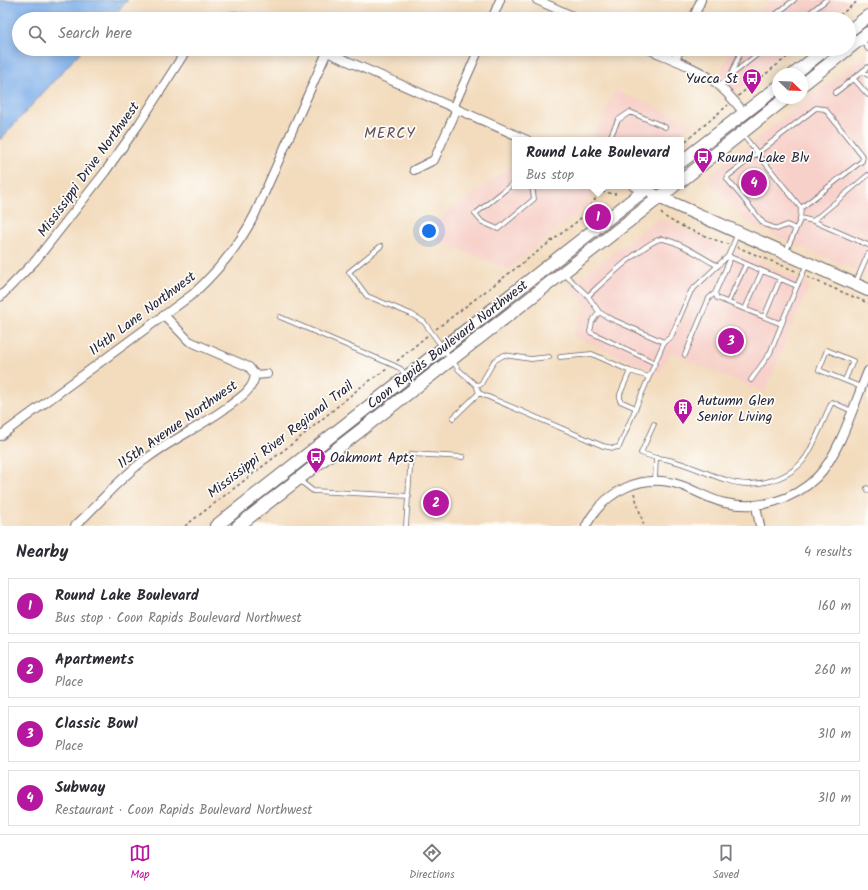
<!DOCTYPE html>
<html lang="en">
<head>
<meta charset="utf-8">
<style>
  body { margin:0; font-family:Kalam,sans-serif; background:#f2f2f3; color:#2b2b33 }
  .compass { position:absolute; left:772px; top:68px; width:36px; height:36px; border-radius:50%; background:#fff; box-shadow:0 2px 10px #0003; rotate:113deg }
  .you { position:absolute; left:429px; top:231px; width:14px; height:14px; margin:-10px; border:3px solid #fff; border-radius:50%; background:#1a73e8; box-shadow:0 0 0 6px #1a73e833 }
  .badge { display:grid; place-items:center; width:26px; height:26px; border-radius:50%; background:#b5179e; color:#fff; font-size:13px; font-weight:700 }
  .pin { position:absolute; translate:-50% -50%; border:2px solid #fff; box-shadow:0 1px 4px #0006 }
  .popup { position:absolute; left:512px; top:137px; width:172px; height:52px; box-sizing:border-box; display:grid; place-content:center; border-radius:0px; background:#fff; filter:drop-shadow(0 1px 3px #0005); font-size:13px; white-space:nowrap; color:#7c7c81 }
  .popup b { font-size:15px; color:#2b2b33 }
  .popup::after { content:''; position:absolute; left:50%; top:100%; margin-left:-8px; border:8px solid transparent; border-top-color:#fff }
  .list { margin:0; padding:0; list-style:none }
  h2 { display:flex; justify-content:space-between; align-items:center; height:52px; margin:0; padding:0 16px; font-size:17px }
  h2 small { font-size:13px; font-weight:400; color:#7c7c81 }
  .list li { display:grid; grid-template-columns:26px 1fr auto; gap:12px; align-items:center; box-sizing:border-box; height:56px; margin:0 8px 8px; padding:0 8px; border:1px solid #e1e1e2; border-radius:0px }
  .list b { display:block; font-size:15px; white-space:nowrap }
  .list p { margin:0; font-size:13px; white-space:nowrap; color:#7c7c81 }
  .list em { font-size:13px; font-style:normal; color:#7c7c81 }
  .icon { flex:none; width:22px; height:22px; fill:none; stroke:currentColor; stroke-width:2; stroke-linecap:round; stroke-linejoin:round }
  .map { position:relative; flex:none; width:868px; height:526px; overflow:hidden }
  .search { position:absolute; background:#fff; box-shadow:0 2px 10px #0003; left:12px; right:12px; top:12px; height:44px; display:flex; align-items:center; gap:10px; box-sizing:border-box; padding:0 14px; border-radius:22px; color:#7c7c81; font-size:15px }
  .sheet { height:308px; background:#fff }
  nav { display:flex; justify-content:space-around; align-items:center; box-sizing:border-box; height:56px; border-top:1px solid #e1e1e2; background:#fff; font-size:11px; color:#7c7c81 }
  nav a { display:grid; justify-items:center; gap:2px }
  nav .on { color:#b5179e }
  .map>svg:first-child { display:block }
</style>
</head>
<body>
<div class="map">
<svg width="868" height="526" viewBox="0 0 868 526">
  <rect width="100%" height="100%" fill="#fdfcf7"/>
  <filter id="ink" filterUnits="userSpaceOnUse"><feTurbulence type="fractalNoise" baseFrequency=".025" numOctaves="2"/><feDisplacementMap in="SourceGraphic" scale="8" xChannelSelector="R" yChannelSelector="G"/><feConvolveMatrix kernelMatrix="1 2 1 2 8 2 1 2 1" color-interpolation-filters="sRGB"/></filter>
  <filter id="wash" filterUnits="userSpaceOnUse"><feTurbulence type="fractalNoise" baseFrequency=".012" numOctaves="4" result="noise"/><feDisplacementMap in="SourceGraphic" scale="16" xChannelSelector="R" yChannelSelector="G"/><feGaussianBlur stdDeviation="0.9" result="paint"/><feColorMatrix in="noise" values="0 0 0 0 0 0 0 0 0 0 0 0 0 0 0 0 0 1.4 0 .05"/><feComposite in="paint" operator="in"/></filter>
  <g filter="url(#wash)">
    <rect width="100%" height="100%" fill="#f3dcbe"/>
    <!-- built -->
    <path fill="#f7d0c9" d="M772 0H850L826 19H748Z
      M731 49H788L734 93 719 76Z
      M868 52V276L747 223 706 178Z
      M615 90 693 123 671 140H592Z
      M515 163V186H597L588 205 508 269 420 233Z
      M659 218 810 284 764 393 670 352 660 374 573 336 587 307 569 286Z"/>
    <!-- water -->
    <path fill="#7fafea" stroke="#506892" d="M0 0H128L110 19H19V49H83L0 140Z"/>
  </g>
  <g filter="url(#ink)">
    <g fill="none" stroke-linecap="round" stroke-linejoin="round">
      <defs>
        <path id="lane" d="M770 19 794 0
          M802 19 826 0
          M862 39 868 49
          M862 72 868 75
          M730 76 764 49
          M853 78 868 95
          M720 86 730 77 742 49
          M835 93 868 67
          M743 135 801 208 800 220 786 251
          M609 140 618 120 630 112 665 127
          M515 182 475 214 482 222 498 229 534 199 532 186
          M800 218 813 221 868 175
          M813 221 868 245
          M796 229 787 225 777 229 764 224 727 179 728 176 816 108 825 109 863 157 862 161 801 208
          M738 233 728 256 797 286 807 264
          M381 246 349 272 367 296 411 314 424 322 459 370 476 385 481 384 494 361 504 355 531 359 549 357
          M731 257 715 293 717 298 779 323 783 320 797 286
          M564 274 588 296 599 312 609 318 664 342 671 337 691 291 728 256
          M855 284 868 254
          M588 296C600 285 650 237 663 239 682 243 701 257 718 266
          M728 302 746 264
          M745 309 762 271
          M599 312 592 322 590 332 655 363
          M280 317 393 365 401 369 406 376
          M764 317 780 279
          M685 355 709 298 715 293
          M560 357 592 354 630 371
          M751 380 770 353 783 321
          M845 380 853 361 827 350 819 370 861 387
          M476 385 479 393 603 446 613 448 619 447 664 342
          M636 408 620 401V394L630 371 649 377
          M453 418 479 393
          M654 424 641 453 656 458
          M299 480 313 491 409 496
          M655 480 656 458H659C683 461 703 473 726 480 754 490 794 480 809 452 818 436 824 418 832 402L852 411
          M867 488 868 490
          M406 526 411 454 463 457"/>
        <path id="street" d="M537 0 579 19
          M219 19 235 16 252 19
          M492 19 500 0
          M693 19 701 0
          M320 49 527 140
          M648 49C668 58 691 65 710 78 723 88 734 100 744 113
          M675 60 680 49
          M453 108 479 49
          M414 170 434 160 457 109
          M633 186 644 191
          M0 297 36 260 105 172 139 124 187 49
          M164 315 189 341 249 367 255 375
          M255 375 267 374
          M0 436 193 294C219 270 239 246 255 214L327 52
          M756 506 760 526
          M75 526C99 504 119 478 146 459 171 440 200 427 226 408 238 399 253 391 255 375
          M586 526C604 491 643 472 680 485 695 490 710 500 725 503 758 510 793 501 817 477 840 454 855 401 868 371"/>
        <path id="secondary" d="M849 31 868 16
          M849 48 868 33
          M794 74 826 49
          M802 85 848 49
          M681 162 778 87
          M681 181 786 98
          M654 195 868 290
          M216 526 650 186
          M238 526 674 186"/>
      </defs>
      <!-- lane casing -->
      <use href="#lane" stroke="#6b6369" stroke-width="5.5"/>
      <!-- street casing -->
      <use href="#street" stroke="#6b6369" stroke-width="10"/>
      <!-- secondary casing -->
      <use href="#secondary" stroke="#6b6369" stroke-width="14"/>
      <!-- path -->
      <path stroke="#6b6369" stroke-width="1.5" stroke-dasharray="3 3" stroke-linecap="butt" d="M835 19 859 0
        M738 96 797 49
        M681 145 728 105
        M661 213C667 222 716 241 728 244
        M737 247 798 272
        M807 277 868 303
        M436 329 579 220 599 194 604 192 616 194
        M397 361 428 335
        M634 493 644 526
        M185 526 297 440 362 386 387 369"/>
      <!-- lane -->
      <use href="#lane" stroke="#fff" stroke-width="4"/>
      <!-- street -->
      <use href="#street" stroke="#fff" stroke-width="8"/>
      <!-- secondary -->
      <use href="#secondary" stroke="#fff" stroke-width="12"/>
    </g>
  </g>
  <!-- icons -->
  <defs>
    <symbol id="bus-pin" viewBox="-11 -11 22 30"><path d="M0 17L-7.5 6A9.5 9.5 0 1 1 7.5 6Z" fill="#b5179e" stroke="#fdfcf7"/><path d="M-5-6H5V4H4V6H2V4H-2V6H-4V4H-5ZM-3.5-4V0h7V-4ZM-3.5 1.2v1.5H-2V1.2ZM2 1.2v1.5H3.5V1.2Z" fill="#fff"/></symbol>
    <symbol id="building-pin" viewBox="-11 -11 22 30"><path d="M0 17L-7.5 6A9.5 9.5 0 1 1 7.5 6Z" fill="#b5179e" stroke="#fdfcf7"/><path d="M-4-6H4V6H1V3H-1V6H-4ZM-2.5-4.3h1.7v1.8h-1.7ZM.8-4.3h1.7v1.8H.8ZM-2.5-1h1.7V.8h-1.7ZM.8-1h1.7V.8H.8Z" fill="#fff"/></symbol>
  </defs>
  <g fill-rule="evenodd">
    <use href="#bus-pin" x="741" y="67" width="22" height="30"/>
    <use href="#bus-pin" x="692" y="146" width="22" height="30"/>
    <use href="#building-pin" x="672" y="397" width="22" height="30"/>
    <use href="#bus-pin" x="305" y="446" width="22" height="30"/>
  </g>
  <g text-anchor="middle" stroke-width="3.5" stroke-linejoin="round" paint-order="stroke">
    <!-- poi labels -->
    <g font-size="14" fill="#22223b" stroke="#fdfcf7" text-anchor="start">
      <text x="738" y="83" text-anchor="end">Yucca St</text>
      <text x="717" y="162">Round Lake Blv</text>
      <text x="697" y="405">Autumn Glen<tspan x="697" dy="16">Senior Living</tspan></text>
      <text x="330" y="462">Oakmont Apts</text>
    </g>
    <!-- street labels -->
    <g font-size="14" fill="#22223b" stroke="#fdfcf7">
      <text transform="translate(88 169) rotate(-54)" y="5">Mississippi Drive Northwest</text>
      <text transform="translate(142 313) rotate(-37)" y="5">114th Lane Northwest</text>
      <text transform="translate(447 344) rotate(-38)" y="5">Coon Rapids Boulevard Northwest</text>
      <text transform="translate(177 424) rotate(-35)" y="5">115th Avenue Northwest</text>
      <text transform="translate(280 439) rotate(-38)" y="5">Mississippi River Regional Trail</text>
    </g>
    <!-- neighbourhood labels -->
    <g font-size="15" letter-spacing="1" fill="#604e5b" stroke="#fdfcf7">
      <text x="390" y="138">MERCY</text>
    </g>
  </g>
</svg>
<svg class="compass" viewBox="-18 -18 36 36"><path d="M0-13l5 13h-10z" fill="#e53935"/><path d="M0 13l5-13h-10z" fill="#7c7c81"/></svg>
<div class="you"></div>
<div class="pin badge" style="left:598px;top:217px">1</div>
<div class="popup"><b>Round Lake Boulevard</b>Bus stop</div>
<div class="pin badge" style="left:436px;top:503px">2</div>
<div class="pin badge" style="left:731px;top:341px">3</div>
<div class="pin badge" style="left:754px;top:183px">4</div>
<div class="search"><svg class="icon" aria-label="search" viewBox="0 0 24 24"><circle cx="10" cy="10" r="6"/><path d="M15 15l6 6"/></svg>Search here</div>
</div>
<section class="sheet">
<h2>Nearby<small>4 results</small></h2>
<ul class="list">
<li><span class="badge">1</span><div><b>Round Lake Boulevard</b><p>Bus stop · Coon Rapids Boulevard Northwest</p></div><em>160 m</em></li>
<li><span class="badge">2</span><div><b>Apartments</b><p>Place</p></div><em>260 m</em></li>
<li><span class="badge">3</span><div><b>Classic Bowl</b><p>Place</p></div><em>310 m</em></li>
<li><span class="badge">4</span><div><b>Subway</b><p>Restaurant · Coon Rapids Boulevard Northwest</p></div><em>310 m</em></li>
</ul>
</section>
<nav>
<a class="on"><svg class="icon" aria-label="map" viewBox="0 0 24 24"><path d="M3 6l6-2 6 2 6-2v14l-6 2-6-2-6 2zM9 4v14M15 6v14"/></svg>Map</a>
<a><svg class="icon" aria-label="directions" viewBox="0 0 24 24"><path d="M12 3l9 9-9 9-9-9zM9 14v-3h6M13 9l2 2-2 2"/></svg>Directions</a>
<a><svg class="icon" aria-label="saved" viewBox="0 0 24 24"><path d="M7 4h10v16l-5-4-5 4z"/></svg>Saved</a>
</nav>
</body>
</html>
